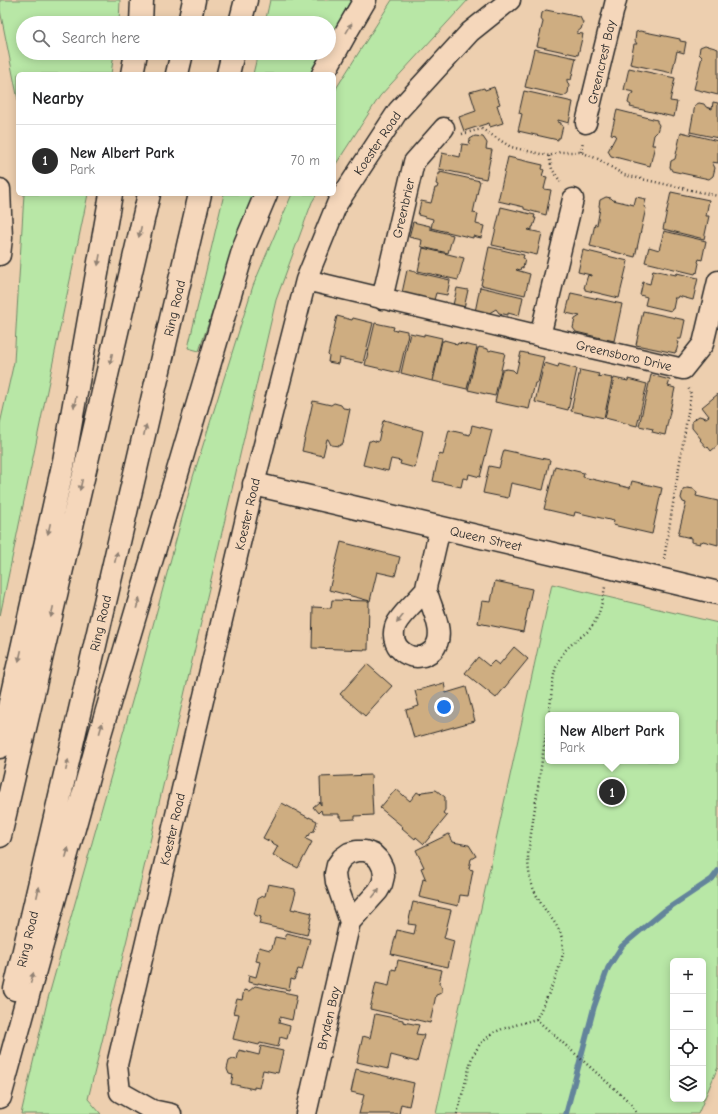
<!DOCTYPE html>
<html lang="en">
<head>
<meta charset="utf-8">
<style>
  body { margin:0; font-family:"Comic Neue",sans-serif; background:#f2f2f2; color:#202124 }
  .controls { position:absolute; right:12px; bottom:12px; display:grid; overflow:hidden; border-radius:6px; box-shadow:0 2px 10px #0003 }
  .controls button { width:36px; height:36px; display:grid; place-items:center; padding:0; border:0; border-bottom:1px solid #e0e0e0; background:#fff; color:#202124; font:20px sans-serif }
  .you { position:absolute; left:444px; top:707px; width:14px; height:14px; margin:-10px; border:3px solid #fff; border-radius:50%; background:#1a73e8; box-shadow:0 0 0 6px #1a73e833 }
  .badge { display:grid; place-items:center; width:26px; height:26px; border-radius:50%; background:#2b2b2b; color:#fff; font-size:13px; font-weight:700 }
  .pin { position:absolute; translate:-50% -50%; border:2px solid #fff; box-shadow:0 1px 4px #0006 }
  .popup { position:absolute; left:545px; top:712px; width:134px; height:52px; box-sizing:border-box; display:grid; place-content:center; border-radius:6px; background:#fff; filter:drop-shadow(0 1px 3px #0005); font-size:13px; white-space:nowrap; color:#757577 }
  .popup b { font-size:15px; color:#202124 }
  .popup::after { content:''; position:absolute; left:50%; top:100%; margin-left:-8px; border:8px solid transparent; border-top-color:#fff }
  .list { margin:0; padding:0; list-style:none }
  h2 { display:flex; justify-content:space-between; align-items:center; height:52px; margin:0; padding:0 16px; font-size:17px }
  h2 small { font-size:13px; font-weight:400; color:#757577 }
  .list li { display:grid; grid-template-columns:26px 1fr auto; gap:12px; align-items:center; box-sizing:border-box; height:72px; padding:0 16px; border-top:1px solid #e0e0e0 }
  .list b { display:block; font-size:15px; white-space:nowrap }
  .list p { margin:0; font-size:13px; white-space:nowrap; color:#757577 }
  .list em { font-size:13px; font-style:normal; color:#757577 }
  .icon { flex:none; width:22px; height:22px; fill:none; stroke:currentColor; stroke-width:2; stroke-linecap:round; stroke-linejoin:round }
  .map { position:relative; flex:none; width:718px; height:1114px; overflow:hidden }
  .search { position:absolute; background:#fff; box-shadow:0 2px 10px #0003; left:16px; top:16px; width:320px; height:44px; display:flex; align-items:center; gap:10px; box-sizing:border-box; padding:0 14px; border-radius:22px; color:#757577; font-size:15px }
  .panel { position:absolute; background:#fff; box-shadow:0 2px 10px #0003; left:16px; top:72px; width:320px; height:124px; border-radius:6px }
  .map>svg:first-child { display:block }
</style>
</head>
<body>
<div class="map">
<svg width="718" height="1114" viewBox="0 0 718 1114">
  <rect width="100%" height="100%" fill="#edcfaf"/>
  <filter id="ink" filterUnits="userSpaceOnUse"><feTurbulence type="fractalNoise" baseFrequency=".025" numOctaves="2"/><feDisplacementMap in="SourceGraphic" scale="8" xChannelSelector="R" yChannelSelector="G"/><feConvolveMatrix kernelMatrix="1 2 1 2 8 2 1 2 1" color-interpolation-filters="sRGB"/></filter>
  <g filter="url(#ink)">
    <!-- green -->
    <path fill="#b8e7a6" stroke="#728968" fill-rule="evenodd" d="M0 0H120L119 23H23V53H114L111 74H18V100L0 10Z
      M270 0H351L329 40V23H265Z
      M392 0H468L380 96 334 167V94L337 87Z
      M258 53H322L311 74H253Z
      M24 194H88L0 616V424L14 362Z
      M224 194H254L247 210 199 351 188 348Z
      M292 194H317L312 202 276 300 136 902 88 1099 101 1114H21L47 1002 142 666 193 477 253 286Z
      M552 584 718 623V1067L698 1114H436ZM548 715H676V761H548ZM673 961H703V1099H673Z"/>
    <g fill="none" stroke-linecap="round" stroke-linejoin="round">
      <!-- stream -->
      <path stroke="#63849b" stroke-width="5.5" d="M566 1114 594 1007 608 968 622 946 664 911 712 879 718 871"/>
    </g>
    <!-- building -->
    <path fill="#cead81" stroke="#2b2b2b" d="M546 10 580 17 583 23 581 29 576 33 583 34 578 55 537 46 543 22 541 19 542 13Z
      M640 31 680 39V41L686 42 684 53 677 51 672 73 630 64 634 44H637L635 41 636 32Z
      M705 45 718 49V95L694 89 702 57 699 54 700 47Z
      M534 49 576 58 571 80 567 79V81L569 86 568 93 564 96 525 87Z
      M629 68 675 78 670 101 677 102 674 117 630 107 631 105 628 103 630 95 633 94 634 92 624 90Z
      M494 87 500 104 497 105 503 123 490 127 489 123 464 131 459 117 476 111 470 92 484 88 485 90Z
      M524 91 573 102 569 123 558 120V122L561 123V125L563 126 560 138H558V140L518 131 522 114 519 113Z
      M713 102 718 103V138L690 132 695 105 699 103 704 104 706 107 712 109Z
      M617 110 657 120V122L659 125 657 132 654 135 652 145H655L650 166 611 156 608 151 615 138 616 135 611 134Z
      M681 132 718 141V163L712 162 715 168 713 176 709 179 672 171 670 167 671 161 675 159Z
      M475 136 483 137 487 143 486 149 492 150 486 179 439 169 442 153 460 157 462 144 469 145 470 139Z
      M508 157 543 165 542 169 544 170 542 176 547 177 544 189 551 190 546 215 524 209V207L498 201Z
      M440 172 480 181 473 213 478 214 476 224 484 226 481 238 473 236V238L431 228 433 219 418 215 421 201 431 203 435 188H437L438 185 436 184 438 174H440Z
      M671 192 709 200 706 216H709L704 239 663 229Z
      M606 197 611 198 613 200 634 205 636 197 646 199 644 207 646 208 635 257 590 246 595 224 597 225 600 208 599 206 600 200Z
      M501 207 535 215 534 218H536L533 227H532V230L529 229 528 230 542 233 537 255 492 245Z
      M413 222 430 226V229L453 235 448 253 422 247V246H421L422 240 409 237Z
      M664 231 706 241 702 260 699 259 698 262 699 263 697 273 696 272 695 274 645 262 649 247 659 250Z
      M489 247 524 255 523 258 525 259 523 268 521 267 520 270 517 269 516 270 530 274 525 295 481 285Z
      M423 248 464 258 458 280 418 271Z
      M583 250 628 261 619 298 585 290V288H584L587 278 588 275 591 276V275L578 272Z
      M407 270 450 280 447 295 436 293 434 300 402 293Z
      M653 270 676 275 677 273 698 278 693 300 678 296 677 298H674L675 299 673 309H672L671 311 645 305 647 297 640 295 643 282 650 284Z
      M480 287 523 297 519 316 508 313V315L499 313 496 309 486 315 475 312Z
      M457 288 468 290 464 308 453 305Z
      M571 293 622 304 614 341 576 332 573 328 575 319 580 316 566 313Z
      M643 311 685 320 681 339H678L677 342H679L676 352H675V353L636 345Z
      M337 316 352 320 353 318 373 323 363 363 339 358 338 364 328 362 329 356 328 355Z
      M375 323 394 327 393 330 396 331 397 329 407 331V334H408L399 373 365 365Z
      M410 333 424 336V334L442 338 432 381 401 373Z
      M444 340 455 343 454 344 457 345 458 343 477 347 467 389 433 381 442 341H444Z
      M479 347 488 349V350L490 351 491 350 505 353 495 396 468 390 478 348H479Z
      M521 352 544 357 538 383H535L529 409 495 402 502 370 507 369 513 370 516 373Z
      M545 363 558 367 559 364 577 369 568 410 535 402 544 364H545Z
      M580 370 599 374 598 376 601 377V376L612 378 611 380H612L604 418 571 411Z
      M651 375 670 380 668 386 675 388 665 435 652 432 653 429 639 426Z
      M614 378 628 381V379L647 384 637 426 605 418Z
      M718 394V445L711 451 708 447 707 448 700 440 701 439 692 428V421L699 416 706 418 709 416 702 407Z
      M313 401 331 405 334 403 341 405 343 408 350 409 343 443 339 446 331 445 328 439H327L323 456 302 451Z
      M384 420 423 431 415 468 400 464 401 461 391 459 388 471 363 465 369 441H371L372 440 378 442 383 421 384 422Z
      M472 425 492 430 480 477 469 474 468 479 463 478 461 487 433 481 439 454 443 455 449 430 470 435Z
      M504 450 550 460 543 490 511 483 508 498 483 493 489 466 499 468Z
      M555 466 584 473 583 477 630 488 632 481 662 488 652 534 613 525 614 521 575 512 574 516 544 509Z
      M687 488 694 489 697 493 696 496 718 501V545L703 541 702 542H700V544L691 542V538L678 535 686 503 683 502 681 498 683 490Z
      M341 542 400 557 395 576 377 572 370 601 329 590Z
      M495 581 532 589 523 632 478 623 482 601 491 602Z
      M332 600 369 601 368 650 312 648 313 607 331 608Z
      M514 647 528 659 496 698 465 673 478 657 489 666 494 661 499 665Z
      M367 664 392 686 365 716 340 694Z
      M444 683 446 693 466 687 475 721 414 738 406 710 419 706 415 691Z
      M371 775 373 815 355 816V819L341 820V817H339V814H322L321 810 318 813 313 807 319 802 321 805 320 777Z
      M396 789 410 801 417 792 420 794 422 792 436 790 445 797V810L443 813 447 816 424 844 416 837 415 839 402 828 403 827 380 808Z
      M282 803 309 818V817L317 821 314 831 311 832 309 836 308 835 306 839 312 842 298 868 273 855 278 846 263 838Z
      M449 834 453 842 468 845H469L476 856 471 859 469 869 473 870 468 896 460 895 458 906 419 897 423 879 426 880 421 868 424 867 416 850Z
      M268 884 295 889V892H296L291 909 295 910V909L312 913 307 935 259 924 261 917 254 915 258 899 263 896H265Z
      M413 902 451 910 444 938 454 941 448 967 391 954 397 930 414 934 416 925 408 924Z
      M287 933 310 939 302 970 298 969 294 980 291 979 289 990 258 983V984L248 982 249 975 256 977 260 962 256 961 259 947 270 950 272 948 275 937 285 939Z
      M398 960 442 970 439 983 442 988V992L439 994 436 995 430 1023 370 1009 376 983 389 986 392 969 396 970Z
      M255 986 297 995 292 1020 280 1017 279 1023 290 1026 287 1039 280 1037 278 1047 260 1043 259 1045 233 1039 239 1014 233 1013 237 999 242 1000 244 990 249 991Z
      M375 1014 403 1020V1022L419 1025 416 1034 424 1035 417 1062 391 1055 388 1069 357 1062 363 1036 370 1038Z
      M261 1046 283 1051 278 1073 263 1070 259 1088 254 1087V1089L231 1084 233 1075 229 1074 227 1069 229 1061 233 1059 237 1060 239 1050 259 1055Z
      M356 1069 414 1083 409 1106 401 1104 399 1114H359L364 1095 351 1092Z"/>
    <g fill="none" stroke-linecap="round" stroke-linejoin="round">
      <defs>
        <path id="street" d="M586 123 616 0
          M0 189 2 238 0 255
          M306 280 540 336 683 369 703 344 718 281
          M382 299 414 162 444 128
          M540 336 573 199
          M426 590C418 599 398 617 395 627 388 650 416 667 433 650 446 636 434 614 429 598 428 596 426 592 426 590 426 584 429 577 430 572 433 557 437 542 440 527
          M171 1114 152 1110 120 1092 117 1065 254 484 306 280 337 204 398 111 470 32 510 0
          M306 1114 350 922 378 891 382 884 384 876 383 868 379 860 373 854 365 851H357L349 853 342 858 337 865 335 874 336 882 350 922"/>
        <path id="secondary" d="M254 484 609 567 718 593"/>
        <path id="highway" d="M141 23 142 0
          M189 23 194 0
          M240 23 246 0
          M132 74 136 53
          M177 74 182 53
          M228 74 233 53
          M323 74 348 29 365 0
          M0 747 64 461 111 194
          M0 836 149 194
          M15 989 200 194
          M0 1097 100 734 245 244 266 194"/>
      </defs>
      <!-- street casing -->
      <use href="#street" stroke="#2b2b2b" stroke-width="23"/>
      <!-- secondary casing -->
      <use href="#secondary" stroke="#2b2b2b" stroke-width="25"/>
      <!-- highway casing -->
      <use href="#highway" stroke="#2b2b2b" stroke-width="25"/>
      <!-- path -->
      <path stroke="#2b2b2b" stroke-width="2.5" stroke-dasharray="1 3" stroke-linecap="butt" d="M462 134 482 129 511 147 549 156 560 152H581L598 159 624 175 718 196
        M581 152 583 141
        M549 156 552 169 562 184
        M664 559 691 394 688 387
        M549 715C552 697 551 674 560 658 567 646 577 640 587 632 599 620 602 604 605 587
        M536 1019 625 1098 633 1106 637 1114
        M457 1114 472 1057 480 1044 493 1033 502 1029 536 1019C544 1005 563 965 563 950 563 945 562 937 560 932 557 925 551 918 546 911 532 890 528 879 528 854L548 720"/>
      <!-- street -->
      <use href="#street" stroke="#f5d7bb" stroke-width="20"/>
      <!-- secondary -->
      <use href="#secondary" stroke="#f5d7bb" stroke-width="22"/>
      <!-- highway -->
      <use href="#highway" stroke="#f5d7bb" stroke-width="22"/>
    </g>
    <!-- one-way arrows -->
    <defs><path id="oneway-solid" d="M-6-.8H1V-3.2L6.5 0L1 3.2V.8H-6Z"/></defs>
    <g fill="#908173">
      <use href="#oneway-solid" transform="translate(349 28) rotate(-60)"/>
      <use href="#oneway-solid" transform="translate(140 232) rotate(103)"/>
      <use href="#oneway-solid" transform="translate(99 260) rotate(100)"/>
      <use href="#oneway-solid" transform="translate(111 359) rotate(103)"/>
      <use href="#oneway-solid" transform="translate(75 402) rotate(100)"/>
      <use href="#oneway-solid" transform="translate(145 430) rotate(-77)"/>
      <use href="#oneway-solid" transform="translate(81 485) rotate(103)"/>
      <use href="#oneway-solid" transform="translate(49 529) rotate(103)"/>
      <use href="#oneway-solid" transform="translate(116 557) rotate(-77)"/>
      <use href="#oneway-solid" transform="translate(138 603) rotate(-73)"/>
      <use href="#oneway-solid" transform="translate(52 612) rotate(103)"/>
      <use href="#oneway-solid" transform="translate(400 619) rotate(128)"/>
      <use href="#oneway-solid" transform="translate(20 656) rotate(103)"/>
      <use href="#oneway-solid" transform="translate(101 728) rotate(-74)"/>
      <use href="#oneway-solid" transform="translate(67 765) rotate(-77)"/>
      <use href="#oneway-solid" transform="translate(67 853) rotate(-75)"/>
      <use href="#oneway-solid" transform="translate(38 892) rotate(-77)"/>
      <use href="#oneway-solid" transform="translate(376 893) rotate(-51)"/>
      <use href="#oneway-solid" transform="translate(32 978) rotate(-75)"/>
    </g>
  </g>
  <g text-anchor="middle" stroke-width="3" stroke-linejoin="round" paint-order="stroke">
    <!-- street labels -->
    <g font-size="13" fill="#2b2b2b" stroke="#f5d7bb">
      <text transform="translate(601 62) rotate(-77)" y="5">Greencrest Bay</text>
      <text transform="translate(377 143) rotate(-56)" y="5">Koester Road</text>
      <text transform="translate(403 208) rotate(-77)" y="5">Greenbrier</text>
      <text transform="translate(174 308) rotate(-77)" y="5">Ring Road</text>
      <text transform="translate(624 355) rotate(13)" y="5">Greensboro Drive</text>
      <text transform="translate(247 514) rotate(-77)" y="5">Koester Road</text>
      <text transform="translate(486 538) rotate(13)" y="5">Queen Street</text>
      <text transform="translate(100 623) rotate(-77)" y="5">Ring Road</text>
      <text transform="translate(172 829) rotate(-77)" y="5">Koester Road</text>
      <text transform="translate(27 939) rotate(-77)" y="5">Ring Road</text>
      <text transform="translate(328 1018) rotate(-77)" y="5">Bryden Bay</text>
    </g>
  </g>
</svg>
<div class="controls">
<button>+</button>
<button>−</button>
<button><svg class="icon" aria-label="locate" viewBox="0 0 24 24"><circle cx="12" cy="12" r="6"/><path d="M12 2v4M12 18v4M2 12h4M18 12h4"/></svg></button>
<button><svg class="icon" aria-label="layers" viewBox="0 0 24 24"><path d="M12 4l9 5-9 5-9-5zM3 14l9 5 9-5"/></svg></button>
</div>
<div class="you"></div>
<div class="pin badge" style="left:612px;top:792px">1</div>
<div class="popup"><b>New Albert Park</b>Park</div>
<div class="search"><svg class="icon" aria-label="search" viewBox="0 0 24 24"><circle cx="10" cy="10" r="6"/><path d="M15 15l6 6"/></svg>Search here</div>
<section class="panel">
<h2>Nearby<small></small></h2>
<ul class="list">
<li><span class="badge">1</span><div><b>New Albert Park</b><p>Park</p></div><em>70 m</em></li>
</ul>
</section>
</div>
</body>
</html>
